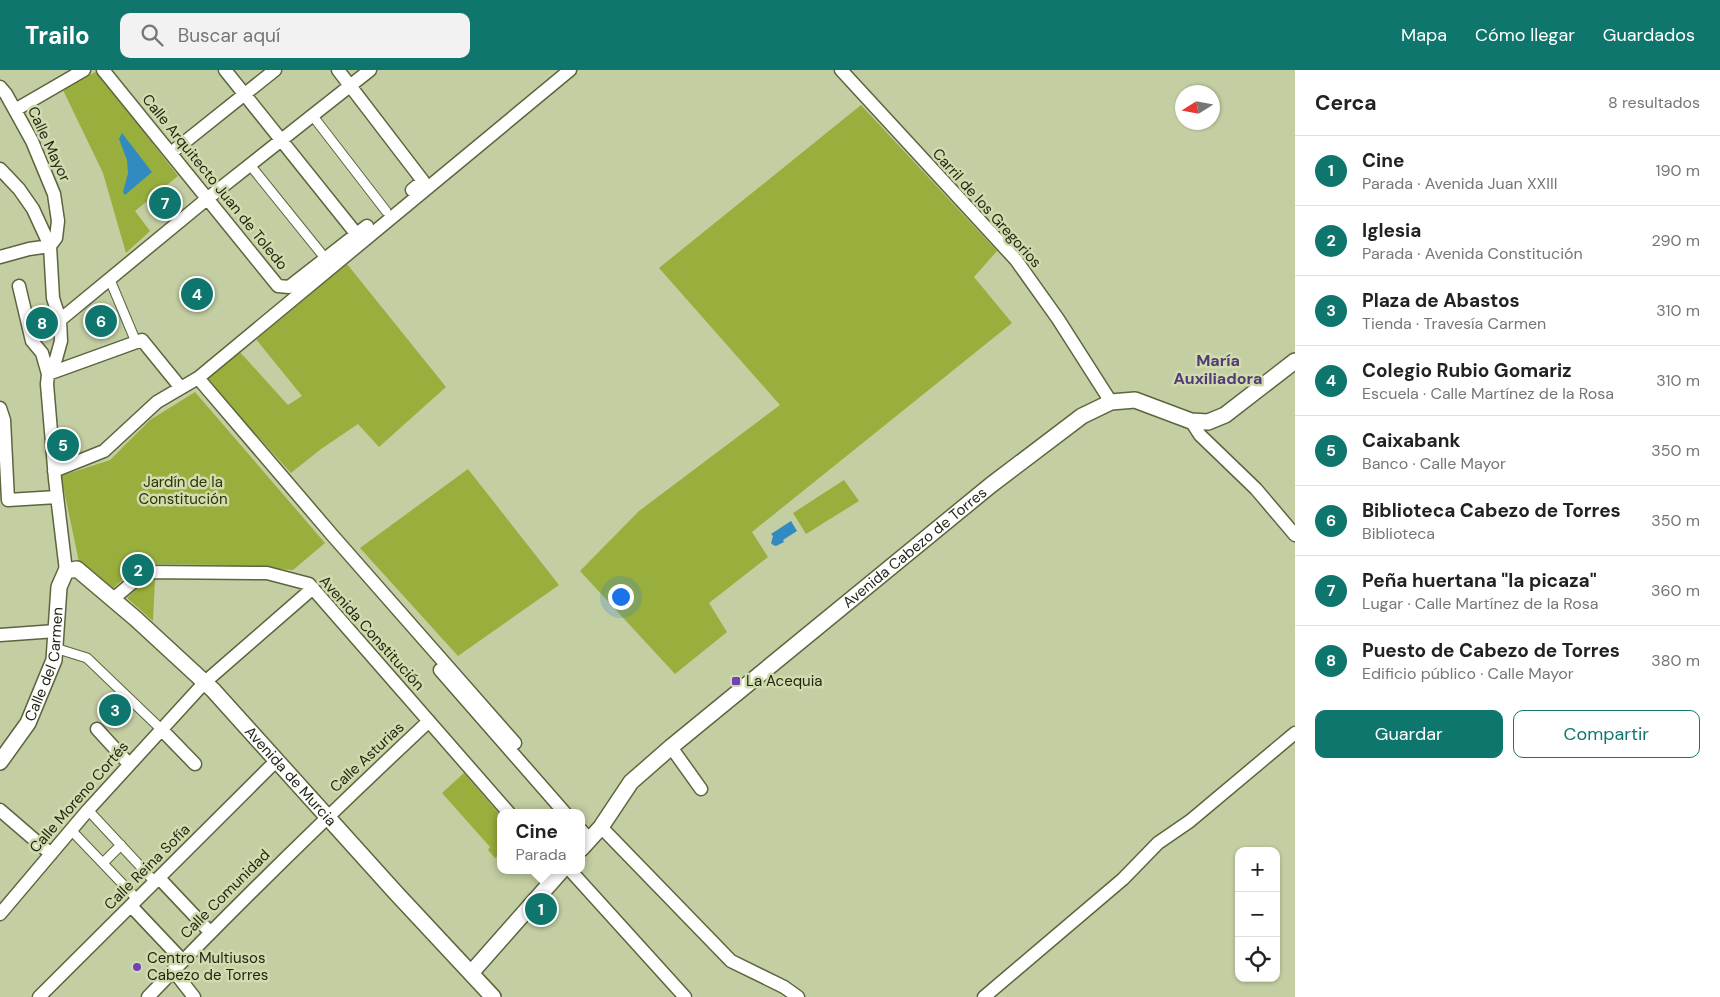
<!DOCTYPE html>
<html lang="es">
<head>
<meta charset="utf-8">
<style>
  body { margin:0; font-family:"DM Sans",sans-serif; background:#f2f2f2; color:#222 }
  .controls { position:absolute; right:15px; bottom:15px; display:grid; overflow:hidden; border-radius:10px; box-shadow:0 1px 4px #0004 }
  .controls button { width:45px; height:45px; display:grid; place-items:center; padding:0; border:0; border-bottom:1px solid #e0e0e0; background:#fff; color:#222; font:25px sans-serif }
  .compass { position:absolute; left:1175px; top:15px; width:45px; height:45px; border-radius:50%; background:#fff; box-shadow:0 1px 4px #0004; rotate:259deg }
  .you { position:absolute; left:620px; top:526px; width:18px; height:18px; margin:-12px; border:4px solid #fff; border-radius:50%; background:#1a73e8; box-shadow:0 0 0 8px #1a73e833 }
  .badge { display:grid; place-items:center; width:32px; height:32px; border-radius:50%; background:#0f766e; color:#fff; font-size:16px; font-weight:700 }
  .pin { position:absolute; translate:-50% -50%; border:2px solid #fff; box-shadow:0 1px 5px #0006 }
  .popup { position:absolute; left:497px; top:739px; width:88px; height:65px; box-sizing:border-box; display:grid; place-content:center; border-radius:10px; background:#fff; filter:drop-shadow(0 1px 4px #0005); font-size:16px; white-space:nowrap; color:#767676 }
  .popup b { font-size:19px; color:#222 }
  .popup::after { content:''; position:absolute; left:50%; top:100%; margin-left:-10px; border:10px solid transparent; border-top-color:#fff }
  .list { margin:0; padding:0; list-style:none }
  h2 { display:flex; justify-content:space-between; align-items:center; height:65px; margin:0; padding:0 20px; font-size:21px }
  h2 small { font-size:16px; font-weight:400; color:#767676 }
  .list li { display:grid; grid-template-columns:32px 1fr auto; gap:15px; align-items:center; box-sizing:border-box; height:70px; padding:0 20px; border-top:1px solid #e0e0e0 }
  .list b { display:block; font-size:19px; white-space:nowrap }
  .list p { margin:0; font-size:16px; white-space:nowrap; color:#767676 }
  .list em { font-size:16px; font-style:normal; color:#767676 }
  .actions { display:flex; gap:10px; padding:15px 20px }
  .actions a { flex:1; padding:11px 0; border:1px solid #0f766e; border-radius:10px; text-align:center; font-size:18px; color:#0f766e }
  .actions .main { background:#0f766e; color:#fff }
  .icon { flex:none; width:28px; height:28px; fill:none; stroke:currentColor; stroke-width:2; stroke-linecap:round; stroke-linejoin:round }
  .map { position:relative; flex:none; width:1295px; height:927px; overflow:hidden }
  header { display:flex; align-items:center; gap:30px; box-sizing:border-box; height:70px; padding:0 25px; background:#0f766e; color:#fff }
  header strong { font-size:24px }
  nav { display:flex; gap:28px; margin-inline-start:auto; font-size:18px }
  .search { width:350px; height:45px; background:#f2f2f2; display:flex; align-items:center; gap:12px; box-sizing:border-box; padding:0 18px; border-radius:10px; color:#767676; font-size:19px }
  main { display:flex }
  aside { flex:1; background:#fff }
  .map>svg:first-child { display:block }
</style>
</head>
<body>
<header>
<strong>Trailo</strong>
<div class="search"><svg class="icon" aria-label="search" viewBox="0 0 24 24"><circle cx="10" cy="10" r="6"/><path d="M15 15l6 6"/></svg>Buscar aquí</div>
<nav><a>Mapa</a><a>Cómo llegar</a><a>Guardados</a></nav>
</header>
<main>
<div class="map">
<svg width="1295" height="927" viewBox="0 0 1295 927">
  <rect width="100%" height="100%" fill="#c3cea2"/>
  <!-- green -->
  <path fill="#99af3d" d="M97 1 178 106 135 141 150 161 126 183 103 103 63 20Z
    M861 35 997 181 974 207 1012 253 752 462 768 487 709 533 727 562 675 604 580 501 639 441 780 335 659 198Z
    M347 194 446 317 379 377 358 354 321 379 291 403 206 310 238 280 288 335 302 326 255 268Z
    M195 322 325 473 293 500 221 495 141 494 111 520 79 492 61 406 110 390 150 350Z
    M468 399 559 515 458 586 360 478Z
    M844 410 859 431 806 464 793 443Z
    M146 509H155L153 551 127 528Z
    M464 703 501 746V784L495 788 488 780 490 777 442 723Z"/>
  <!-- water -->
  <path fill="#328bc0" d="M122 63 152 102 125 125 123 122 128 103 127 90 119 69Z
    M791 451 797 461 783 470 784 472 776 476 773 475 771 473 773 466 771 464Z"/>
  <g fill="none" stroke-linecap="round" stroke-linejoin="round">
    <defs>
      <path id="pedestrian" d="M312 45 386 141
        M250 95 325 188
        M110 210 136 272
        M55 578 87 588 161 659
        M88 740 155 812
        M71 760 137 829
        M103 793 121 775"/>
      <path id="minor" d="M103 0 278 216 289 217 367 156
        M225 0 362 171
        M338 0 423 111 412 120
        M841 0 1016 190 1058 249 1111 332
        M0 17 6 24 32 71 54 124 58 151 56 168 50 176 53 228 60 250 61 271 56 289 48 304 47 314 55 409 66 501
        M15 40 84 0
        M171 83 275 0
        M0 99 19 119 33 139 50 176 29 179 0 187
        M19 216 32 271 42 283 48 304 142 270 181 318
        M60 250 208 128 370 0
        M198 308 333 466 515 673
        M0 338 4 350 8 430 57 427
        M1191 351 1200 365 1256 419 1295 465
        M54 401 104 381 157 332 198 308 570 0
        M113 529 145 502 267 503 309 514 509 743
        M0 565 56 561
        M440 600 565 743
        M97 659 129 694
        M161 659 195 694
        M671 677 701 719
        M0 740 51 784
        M601 757 731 891 784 917 798 927
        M581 760 590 770
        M570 800 685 927
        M159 808 210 862
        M131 836 183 891
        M0 844 88 740 205 612 313 518
        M173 900 194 927
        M39 927 277 690
        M148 927C239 832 333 741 429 651
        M984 927 1123 809 1158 773 1190 751 1295 663"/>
      <g id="tertiary">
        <path id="s1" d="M0 692 28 653 54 590 59 517 66 501 77 499 136 549 213 620 396 823 493 927"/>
        <path id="s2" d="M581 779 601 757 631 712 671 677 991 415 1082 346 1111 332 1135 330 1191 351 1208 352 1225 345 1295 291"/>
        <path d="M471 903 562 800"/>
      </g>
    </defs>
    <!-- pedestrian casing -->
    <use href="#pedestrian" stroke="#5c653d" stroke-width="11"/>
    <!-- minor casing -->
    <use href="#minor" stroke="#5c653d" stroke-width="15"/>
    <!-- tertiary casing -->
    <use href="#tertiary" stroke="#5c653d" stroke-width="18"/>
    <!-- pedestrian -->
    <use href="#pedestrian" stroke="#fff" stroke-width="9"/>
    <!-- minor -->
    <use href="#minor" stroke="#fff" stroke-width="12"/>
    <!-- tertiary -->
    <use href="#tertiary" stroke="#fff" stroke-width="15"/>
  </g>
  <!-- markers -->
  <g fill="#7340b7" stroke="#d0dbae" stroke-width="2">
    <rect x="731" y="606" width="10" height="10" rx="2.5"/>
    <circle cx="137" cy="897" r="5"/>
  </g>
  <g text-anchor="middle" stroke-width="5" stroke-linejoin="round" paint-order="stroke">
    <!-- street labels -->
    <g font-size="15" fill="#1f2312" stroke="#d0dbae">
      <text transform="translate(49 74) rotate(65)" y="5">Calle Mayor</text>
      <text transform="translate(215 112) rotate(51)" y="5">Calle Arquitecto Juan de Toledo</text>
      <text transform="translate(987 138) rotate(48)" y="5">Carril de los Gregorios</text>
      <text dy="5" stroke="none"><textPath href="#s2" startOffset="452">Avenida Cabezo de Torres</textPath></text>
      <text transform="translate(372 563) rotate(48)" y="5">Avenida Constitución</text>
      <text dy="5" stroke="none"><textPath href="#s1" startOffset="110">Calle del Carmen</textPath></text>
      <text transform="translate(367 687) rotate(-43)" y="5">Calle Asturias</text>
      <text dy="5" stroke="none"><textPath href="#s1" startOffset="516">Avenida de Murcia</textPath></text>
      <text transform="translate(79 727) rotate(-49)" y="5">Calle Moreno Cortés</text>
      <text transform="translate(147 797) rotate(-45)" y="5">Calle Reina Sofía</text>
      <text transform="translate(225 824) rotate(-45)" y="5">Calle Comunidad</text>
    </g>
    <!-- park labels -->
    <g font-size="15" fill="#2c3402" stroke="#d0dbae">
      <text x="183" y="417">Jardín de la<tspan x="183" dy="17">Constitución</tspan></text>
    </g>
    <!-- poi labels -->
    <g font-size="15" fill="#1f2312" stroke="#d0dbae" text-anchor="start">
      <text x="746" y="616">La Acequia</text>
      <text x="147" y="893">Centro Multiusos<tspan x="147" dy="17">Cabezo de Torres</tspan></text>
    </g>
    <!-- neighbourhood labels -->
    <g font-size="16" font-weight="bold" fill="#513a76" stroke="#d0dbae">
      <text x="1218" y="296">María<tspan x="1218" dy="18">Auxiliadora</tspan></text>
    </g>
  </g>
</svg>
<div class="controls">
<button>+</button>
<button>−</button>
<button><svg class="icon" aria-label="locate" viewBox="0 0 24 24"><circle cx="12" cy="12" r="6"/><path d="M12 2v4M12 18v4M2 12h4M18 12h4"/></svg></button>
</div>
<svg class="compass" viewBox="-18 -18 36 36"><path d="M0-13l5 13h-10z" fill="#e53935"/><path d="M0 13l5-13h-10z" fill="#767676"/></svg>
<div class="you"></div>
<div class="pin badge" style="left:541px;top:839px">1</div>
<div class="popup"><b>Cine</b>Parada</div>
<div class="pin badge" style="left:138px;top:500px">2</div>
<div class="pin badge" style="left:115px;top:640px">3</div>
<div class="pin badge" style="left:197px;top:224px">4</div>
<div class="pin badge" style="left:63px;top:375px">5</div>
<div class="pin badge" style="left:101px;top:251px">6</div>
<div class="pin badge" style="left:165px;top:133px">7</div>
<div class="pin badge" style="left:42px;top:253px">8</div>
</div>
<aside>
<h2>Cerca<small>8 resultados</small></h2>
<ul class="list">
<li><span class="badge">1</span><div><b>Cine</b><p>Parada · Avenida Juan XXIII</p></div><em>190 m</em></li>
<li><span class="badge">2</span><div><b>Iglesia</b><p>Parada · Avenida Constitución</p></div><em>290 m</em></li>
<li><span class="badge">3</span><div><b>Plaza de Abastos</b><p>Tienda · Travesía Carmen</p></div><em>310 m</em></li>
<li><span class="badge">4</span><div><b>Colegio Rubio Gomariz</b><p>Escuela · Calle Martínez de la Rosa</p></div><em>310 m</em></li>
<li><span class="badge">5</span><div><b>Caixabank</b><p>Banco · Calle Mayor</p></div><em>350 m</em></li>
<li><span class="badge">6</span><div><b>Biblioteca Cabezo de Torres</b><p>Biblioteca</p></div><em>350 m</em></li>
<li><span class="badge">7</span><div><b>Peña huertana &quot;la picaza&quot;</b><p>Lugar · Calle Martínez de la Rosa</p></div><em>360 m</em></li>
<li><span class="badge">8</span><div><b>Puesto de Cabezo de Torres</b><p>Edificio público · Calle Mayor</p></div><em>380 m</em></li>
</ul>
<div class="actions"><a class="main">Guardar</a><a>Compartir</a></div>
</aside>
</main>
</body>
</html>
